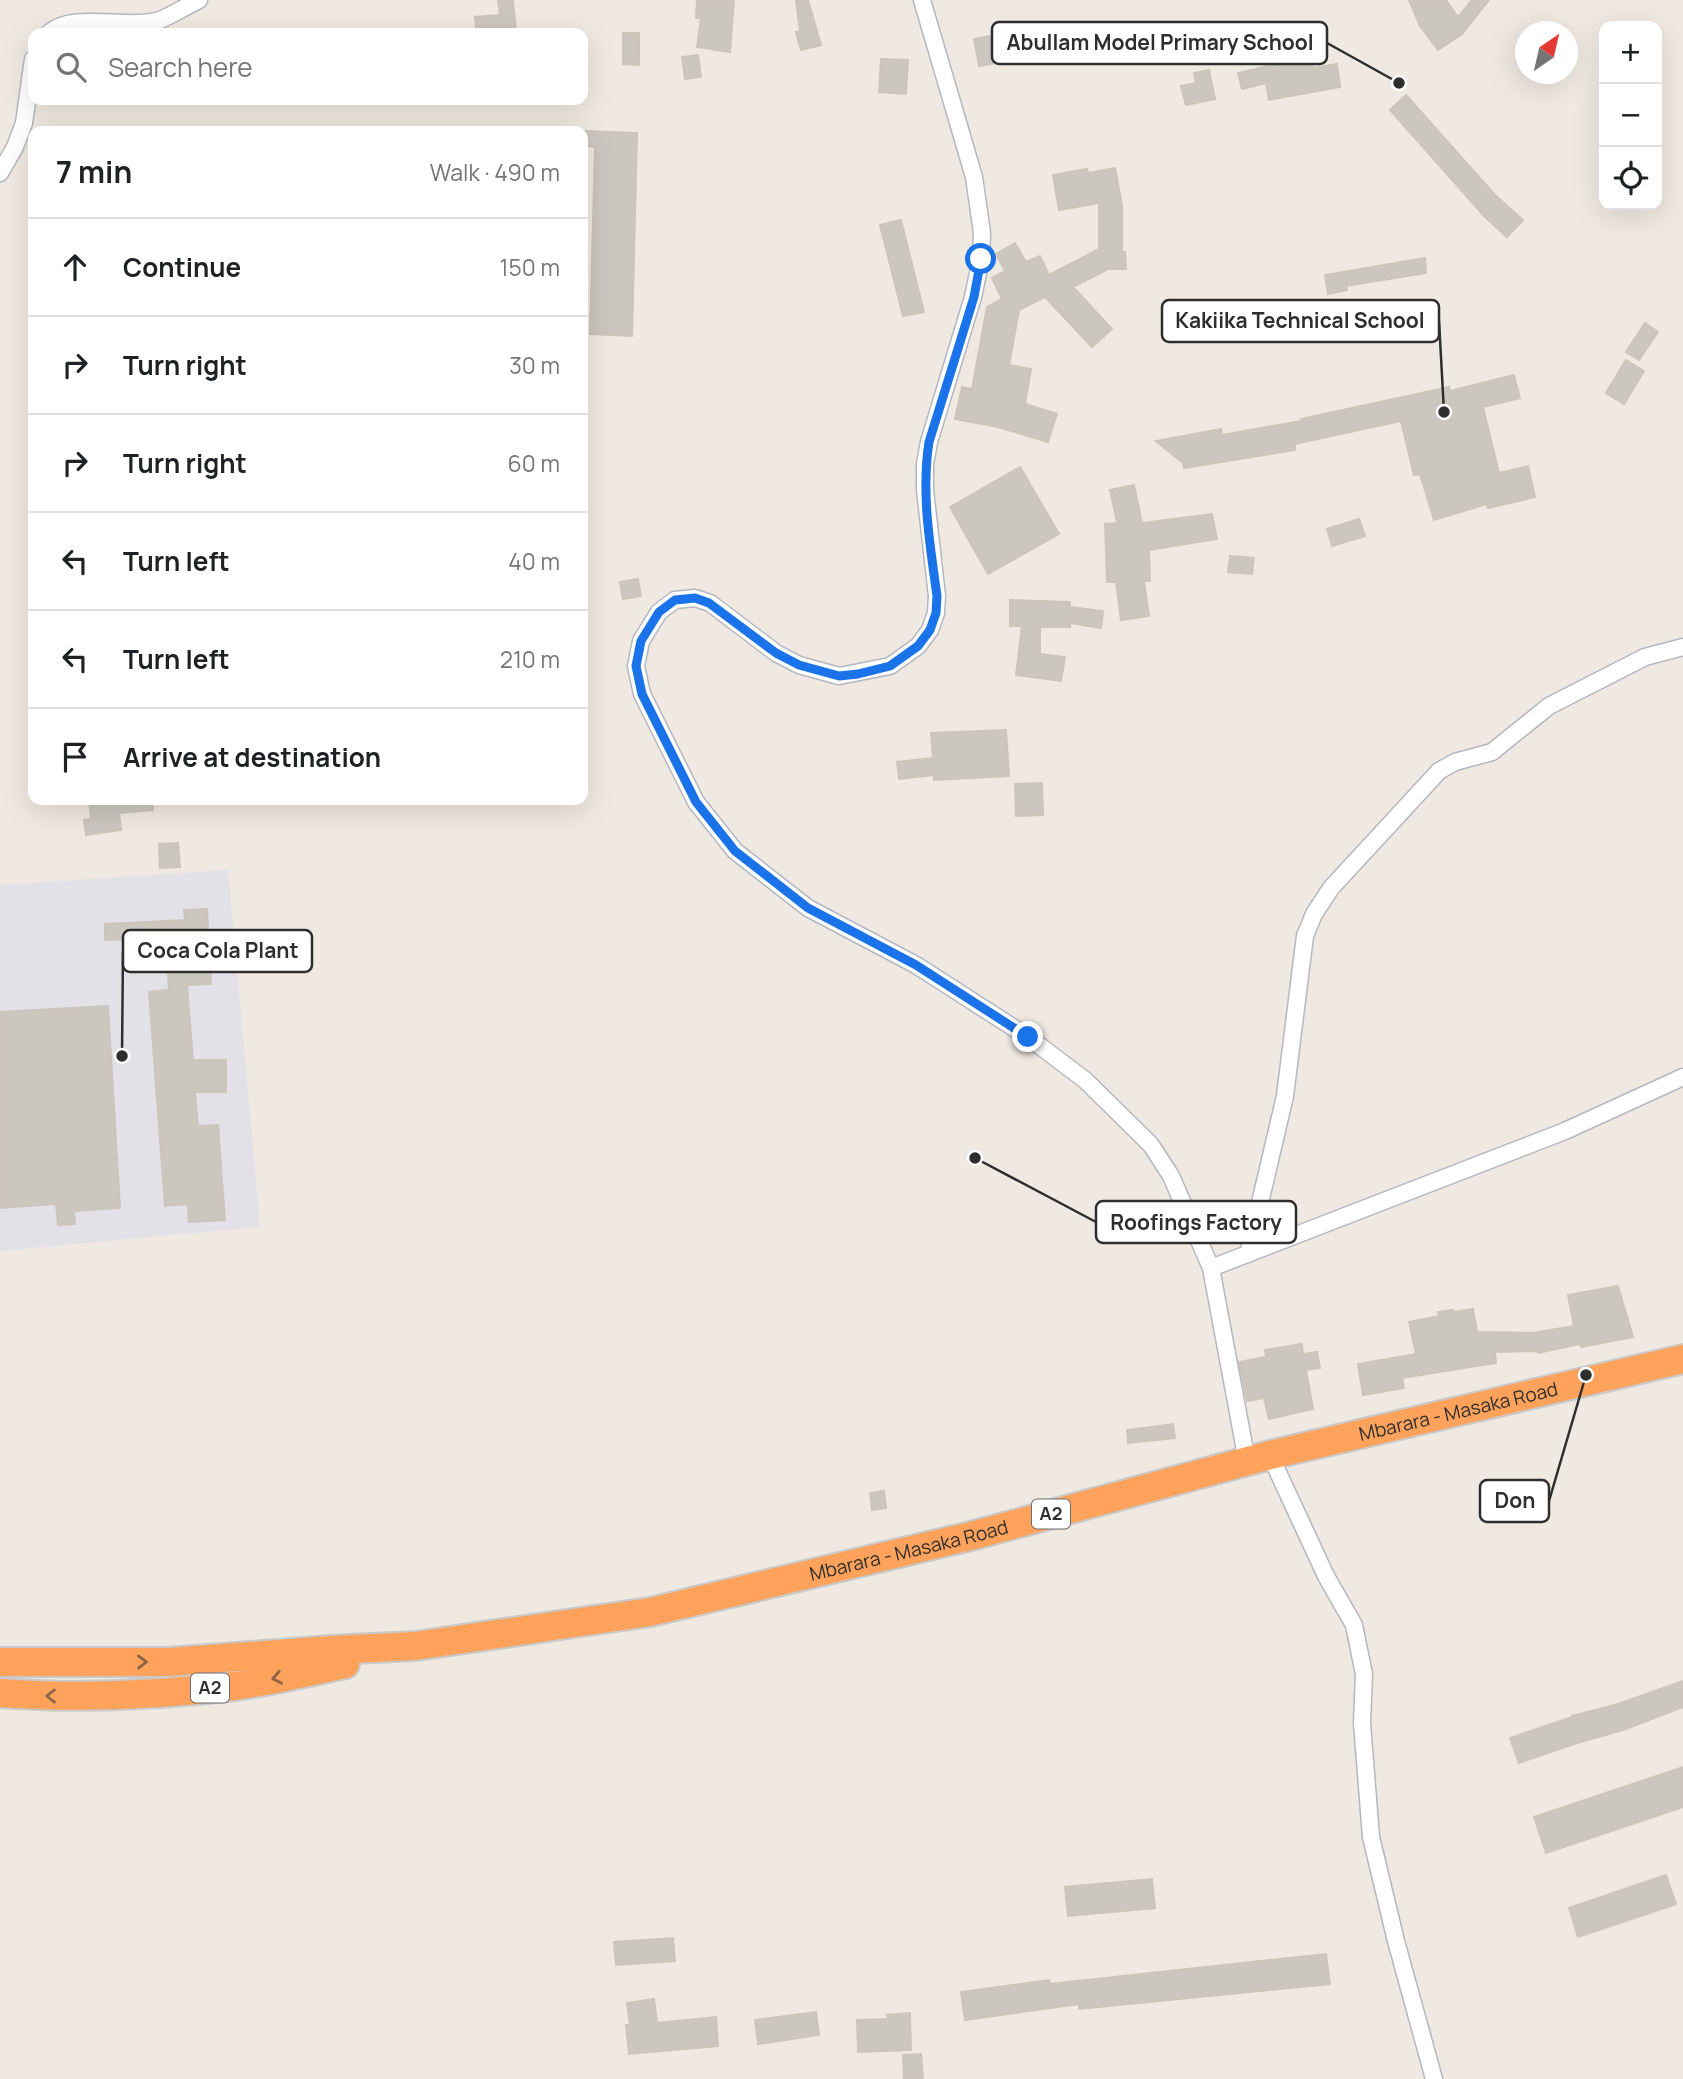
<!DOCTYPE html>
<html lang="en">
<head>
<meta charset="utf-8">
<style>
  body { margin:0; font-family:Manrope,sans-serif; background:#f2f2f2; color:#202124 }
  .controls { position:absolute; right:21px; top:21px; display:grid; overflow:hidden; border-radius:14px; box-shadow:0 7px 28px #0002 }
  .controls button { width:63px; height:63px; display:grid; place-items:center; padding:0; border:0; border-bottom:2px solid #e0e0e0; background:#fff; color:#202124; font:35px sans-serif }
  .compass { position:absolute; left:1515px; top:21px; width:63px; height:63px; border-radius:50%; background:#fff; box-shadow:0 7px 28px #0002; rotate:34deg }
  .stop { position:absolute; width:21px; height:21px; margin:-16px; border:5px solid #1a73e8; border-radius:50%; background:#fff }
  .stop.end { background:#1a73e8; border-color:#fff; box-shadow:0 2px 7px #0008 }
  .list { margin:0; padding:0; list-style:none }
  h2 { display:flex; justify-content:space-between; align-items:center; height:91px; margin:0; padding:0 28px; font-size:30px }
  h2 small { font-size:23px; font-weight:400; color:#757577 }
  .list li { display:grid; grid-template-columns:46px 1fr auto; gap:21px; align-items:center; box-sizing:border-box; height:98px; padding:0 28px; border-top:2px solid #e0e0e0 }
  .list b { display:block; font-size:26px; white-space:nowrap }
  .list em { font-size:23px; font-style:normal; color:#757577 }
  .icon { flex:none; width:38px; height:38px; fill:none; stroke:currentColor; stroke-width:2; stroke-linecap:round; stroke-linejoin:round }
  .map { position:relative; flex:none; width:1683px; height:2079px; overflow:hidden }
  .search { position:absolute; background:#fff; box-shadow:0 7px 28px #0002; left:28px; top:28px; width:560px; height:77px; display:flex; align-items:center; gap:18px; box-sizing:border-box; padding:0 24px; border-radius:14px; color:#757577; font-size:26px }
  .panel { position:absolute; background:#fff; box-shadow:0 7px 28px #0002; left:28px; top:126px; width:560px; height:679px; border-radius:14px }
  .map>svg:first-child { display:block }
</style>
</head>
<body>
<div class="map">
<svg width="1683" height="2079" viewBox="0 0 1683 2079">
  <rect width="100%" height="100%" fill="#efe9e1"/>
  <!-- industrial -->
  <path fill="#e3e1e8" d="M228 870 260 1227 0 1251V885Z"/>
  <!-- building -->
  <path fill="#cbc7bf" stroke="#cbc5ba" stroke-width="2" d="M498 0H513L516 30 477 33 475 17 500 15Z
    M697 0H734L730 52 697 47 701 18H696Z
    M796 0H808L821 45 801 50 796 32 800 31Z
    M1409 0H1446L1458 17 1472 0H1489L1462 34 1438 50 1420 26Z
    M623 33H639V65L623 64Z
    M991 36 996 63 979 66 974 39Z
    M698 55 701 77 685 79 682 57Z
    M881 59 908 60 906 94 879 92Z
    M1293 60 1294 63 1312 61 1313 68 1337 64 1340 87 1269 100 1266 83 1242 89 1238 73Z
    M1209 70 1215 99 1186 105 1181 86 1196 83 1194 73Z
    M1406 95 1495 195 1523 220 1507 237 1485 217 1390 110Z
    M583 131 637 133 632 336 590 334 595 147 583 145Z
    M1115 168 1122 205V252H1125L1126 269H1108L1073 287 1112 329 1092 347 1045 297 1019 310 1009 365 1031 369 1025 404 1057 414 1048 442 998 427 955 419 962 387 972 389 987 307 1002 299 992 278 1005 271 996 254 1015 243 1026 262 1040 256 1049 275 1099 249V203L1059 210 1053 175 1087 169 1088 173Z
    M901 220 924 312 903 316 880 225Z
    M1425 258 1426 273 1346 286 1347 290 1328 294 1325 275Z
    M1645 323 1658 332 1639 360 1626 352Z
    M1626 360 1644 371 1624 404 1606 393Z
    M1514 375 1520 398 1483 407 1499 473 1528 466 1535 497 1488 508 1487 504 1434 520 1420 474 1414 475 1401 421 1295 444V450L1184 468 1183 463 1156 441 1221 429 1222 435 1301 421V419L1449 387 1450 391Z
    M1020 467 1059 534 988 574 950 507Z
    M1134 485 1142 523 1212 514 1217 539 1149 550 1150 581H1144L1149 616 1121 620 1116 582H1107L1105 524 1117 523 1110 490Z
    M1359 519 1365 536 1332 546 1327 529Z
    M1230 556 1254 558 1252 574 1228 572Z
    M638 579 641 596 623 599 620 582Z
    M1010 600 1070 602V607L1103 611 1101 628 1070 623V627H1040V654L1065 657 1061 681 1016 675 1022 626H1010Z
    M1006 730 1009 776 934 780V775L899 779 897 762 933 758 931 733Z
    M1042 783 1043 815 1016 816 1015 784Z
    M89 800H152L153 810 119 813 121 830 86 835 84 820 91 819Z
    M178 843 180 867 160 868 159 844Z
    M207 909 211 984 187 985 193 1060H226V1092H195L198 1126 218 1125 225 1220 189 1222 188 1204 165 1206 149 992 169 990 166 938 105 940V924L185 920 184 910Z
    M108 1006 120 1208 74 1211 75 1224 58 1225 56 1204 0 1208V1012Z
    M1618 1286 1633 1337 1581 1347 1580 1344 1538 1353V1351L1495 1352 1496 1363 1402 1378 1404 1388 1363 1395 1358 1364 1416 1354 1409 1322 1439 1316 1438 1312 1453 1310V1312L1473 1309 1477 1332 1533 1333 1574 1326 1568 1295Z
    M1302 1344 1303 1354 1317 1352 1320 1368 1306 1370 1313 1409 1269 1419 1264 1398 1247 1401 1239 1362 1266 1357 1265 1350Z
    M1173 1424 1175 1438 1128 1443 1127 1430Z
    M884 1491 886 1508 872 1510 870 1493Z
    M1683 1681V1707L1626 1729 1574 1744 1519 1763 1510 1738 1572 1717V1716L1618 1704Z
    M1683 1767V1807L1546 1853 1534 1817Z
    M1666 1875 1676 1904 1578 1937 1569 1908Z
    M1152 1879 1155 1908 1068 1916 1065 1887Z
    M673 1938 675 1961 616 1965 614 1942Z
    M1326 1954 1330 1984 1079 2009V2004L965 2020 961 1992 1049 1980 1050 1984Z
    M654 1999 657 2023 716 2017 718 2046 629 2054 626 2025H630L627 2003Z
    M816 2012 819 2035 758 2044 755 2020Z
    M910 2013 911 2050 858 2052 857 2020 888 2019 887 2015Z
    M921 2054 923 2079H904L903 2055Z"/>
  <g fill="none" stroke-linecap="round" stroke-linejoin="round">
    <defs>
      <path id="street" d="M922 0 974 177 982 233 981 259 973 297 929 442 925 464V490L937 596 936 613 930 630 918 646 890 666 839 676 799 665 776 653 710 603 695 598 675 600 659 612 641 641 636 666 642 694 696 802 735 851 808 908 916 965 1028 1037 1085 1080 1151 1145 1171 1176 1211 1268 1247 1461
        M49 33C73 11 128 30 160 20 173 15 186 6 199 0
        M0 173 15 147 24 123 33 59
        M1248 1254 1285 1096 1305 936 1314 914 1331 888 1439 771 1455 762 1492 752 1549 706 1645 657 1683 647
        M1211 1268 1565 1131 1683 1077
        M1270 1455 1326 1576 1354 1625 1364 1674 1362 1723 1371 1837 1396 1941 1434 2079"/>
      <g id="highway">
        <path id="s1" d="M0 1662H169L331 1650 415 1646 650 1612 971 1536 1270 1455 1683 1359"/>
        <path d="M0 1693C77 1699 158 1695 235 1686 271 1681 308 1672 345 1664"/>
      </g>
    </defs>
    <!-- street casing -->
    <use href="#street" stroke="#b4b7c1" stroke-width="19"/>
    <!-- highway casing -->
    <use href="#highway" stroke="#c9c9c9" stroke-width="32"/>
    <!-- street -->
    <use href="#street" stroke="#fff" stroke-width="16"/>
    <!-- highway -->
    <use href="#highway" stroke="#ffa35c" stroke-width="28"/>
  </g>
  <!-- one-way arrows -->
  <defs><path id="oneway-chevron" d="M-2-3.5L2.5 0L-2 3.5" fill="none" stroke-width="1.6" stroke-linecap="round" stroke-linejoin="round" transform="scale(1.75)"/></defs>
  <g stroke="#8c6343">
    <use href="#oneway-chevron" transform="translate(142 1662) rotate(-1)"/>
    <use href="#oneway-chevron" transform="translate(277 1678) rotate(169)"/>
    <use href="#oneway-chevron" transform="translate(51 1696) rotate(-180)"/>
  </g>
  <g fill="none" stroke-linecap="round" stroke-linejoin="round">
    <!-- route -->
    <path stroke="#1a73e8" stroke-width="9" d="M981 259 974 297 929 442C921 493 930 545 937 596L936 613 930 630 918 646 890 666 858 674 839 676 799 665 776 653 709 603 695 598 675 600 659 612 641 641 636 666 642 694 696 802 735 851 808 908 916 965 1028 1037"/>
  </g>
  <g text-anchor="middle" stroke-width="5" stroke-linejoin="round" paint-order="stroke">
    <!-- shield labels -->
    <g fill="#fff" stroke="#6d6d6d" stroke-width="2">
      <rect x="1032" y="1499.5" width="38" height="29" rx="5"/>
      <rect x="191" y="1673.5" width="38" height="29" rx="5"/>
    </g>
    <g font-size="18" font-weight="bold" fill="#2e2e2e">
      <text x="1051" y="1520">A2</text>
      <text x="210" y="1694">A2</text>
    </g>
    <!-- street labels -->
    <g font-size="19" fill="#2e2e2e" stroke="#fff">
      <text dy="7" stroke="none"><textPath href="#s1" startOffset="1486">Mbarara - Masaka Road</textPath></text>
      <text dy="7" stroke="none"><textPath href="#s1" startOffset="919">Mbarara - Masaka Road</textPath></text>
    </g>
  </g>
  <!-- callouts -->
  <path fill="none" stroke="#2e2e2e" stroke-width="2.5" d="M1399 83L1327 43M1444 412L1439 321M122 1056L123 951M975 1158L1096 1222M1586 1375L1549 1501"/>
  <g fill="#2e2e2e" stroke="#fff" stroke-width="2.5">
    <circle cx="1399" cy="83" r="7"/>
    <circle cx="1444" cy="412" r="7"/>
    <circle cx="122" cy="1056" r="7"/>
    <circle cx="975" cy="1158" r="7"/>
    <circle cx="1586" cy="1375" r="7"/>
  </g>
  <g fill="#fff" stroke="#2e2e2e" stroke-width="2.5">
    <rect x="992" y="22" width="335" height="42" rx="7"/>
    <rect x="1162" y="300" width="277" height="42" rx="7"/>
    <rect x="123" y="930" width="189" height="42" rx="7"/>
    <rect x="1096" y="1201" width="200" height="42" rx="7"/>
    <rect x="1480" y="1480" width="69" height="42" rx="7"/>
  </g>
  <g font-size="21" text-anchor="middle" font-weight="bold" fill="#2e2e2e">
    <text x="1160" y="50">Abullam Model Primary School</text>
    <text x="1300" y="328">Kakiika Technical School</text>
    <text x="218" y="958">Coca Cola Plant</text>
    <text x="1196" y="1230">Roofings Factory</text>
    <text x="1515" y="1508">Don</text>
  </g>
</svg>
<div class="controls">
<button>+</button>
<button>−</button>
<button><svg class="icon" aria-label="locate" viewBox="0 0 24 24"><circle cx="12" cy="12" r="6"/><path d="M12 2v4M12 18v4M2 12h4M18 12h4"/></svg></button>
</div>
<svg class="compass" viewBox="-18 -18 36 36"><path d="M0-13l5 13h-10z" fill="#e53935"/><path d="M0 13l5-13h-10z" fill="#757577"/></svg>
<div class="stop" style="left:981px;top:259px"></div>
<div class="stop end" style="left:1028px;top:1037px"></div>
<div class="search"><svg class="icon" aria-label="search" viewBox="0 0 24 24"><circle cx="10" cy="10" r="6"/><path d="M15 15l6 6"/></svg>Search here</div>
<section class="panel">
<h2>7 min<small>Walk · 490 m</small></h2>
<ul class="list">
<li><svg class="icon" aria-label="ahead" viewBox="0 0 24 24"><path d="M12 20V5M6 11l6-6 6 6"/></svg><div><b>Continue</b></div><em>150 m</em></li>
<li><svg class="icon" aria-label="right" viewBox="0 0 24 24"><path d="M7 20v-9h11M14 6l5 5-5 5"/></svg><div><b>Turn right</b></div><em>30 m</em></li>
<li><svg class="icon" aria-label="right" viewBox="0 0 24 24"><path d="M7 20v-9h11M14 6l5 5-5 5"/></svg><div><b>Turn right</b></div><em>60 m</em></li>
<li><svg class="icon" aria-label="left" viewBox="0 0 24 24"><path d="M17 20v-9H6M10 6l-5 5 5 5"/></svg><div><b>Turn left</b></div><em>40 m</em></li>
<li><svg class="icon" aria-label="left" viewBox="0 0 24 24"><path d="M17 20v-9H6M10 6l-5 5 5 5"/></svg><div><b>Turn left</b></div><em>210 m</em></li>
<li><svg class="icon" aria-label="arrive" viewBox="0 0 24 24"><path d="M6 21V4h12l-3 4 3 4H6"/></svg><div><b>Arrive at destination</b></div></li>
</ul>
</section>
</div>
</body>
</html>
